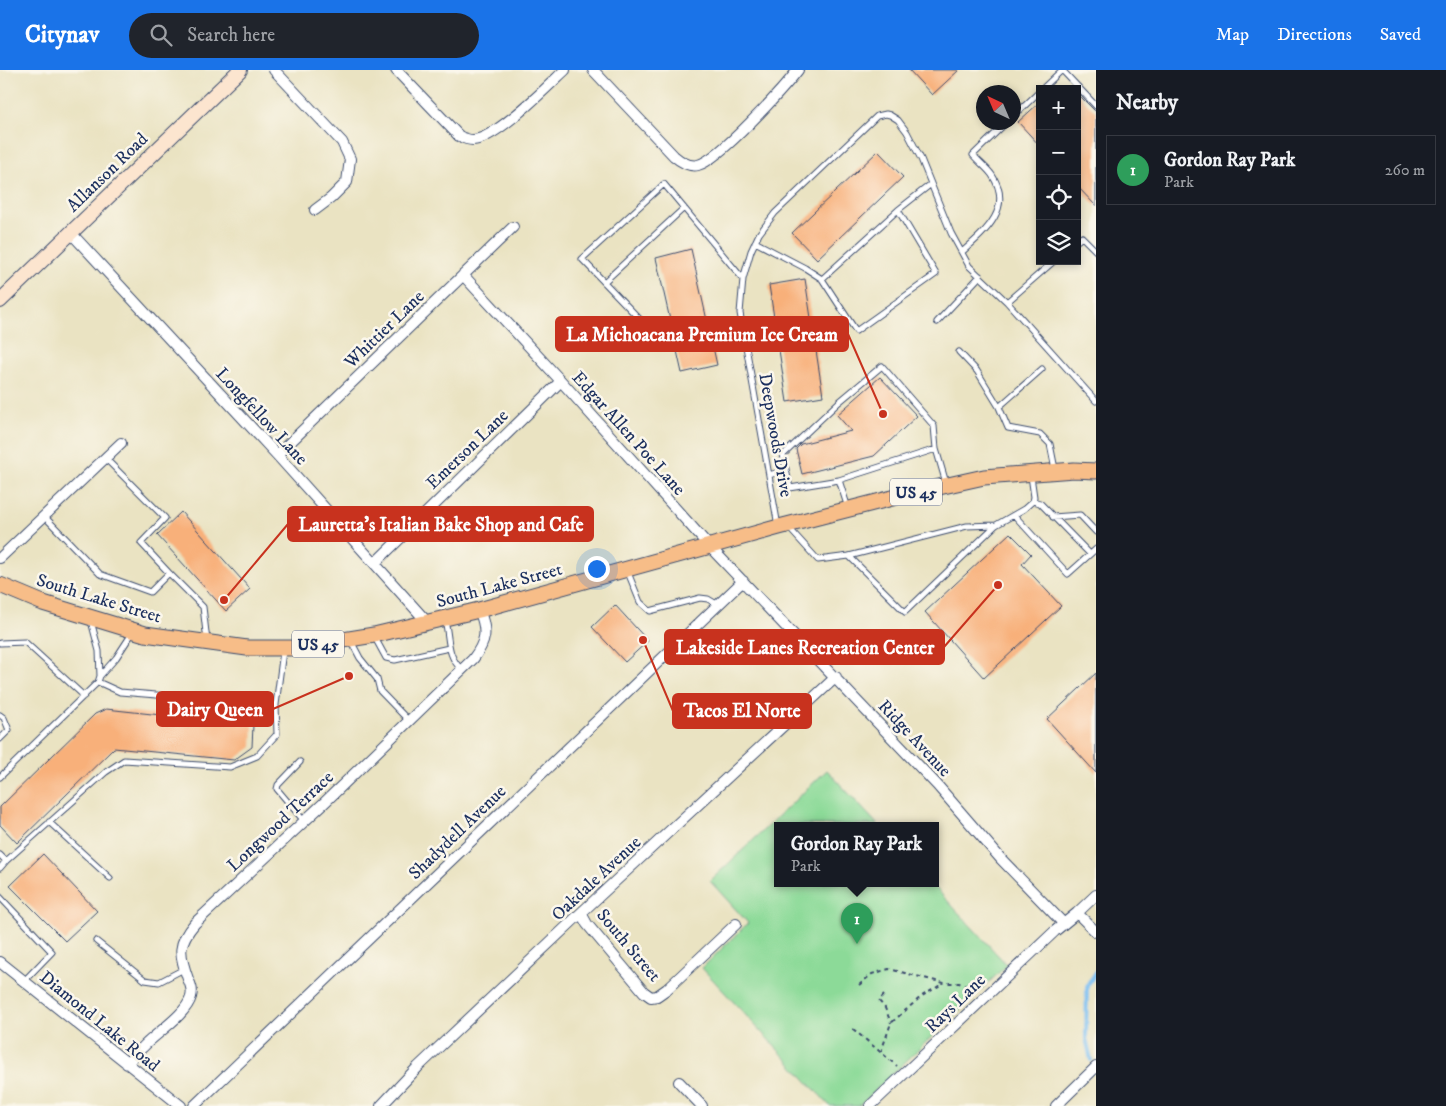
<!DOCTYPE html>
<html lang="en">
<head>
<meta charset="utf-8">
<style>
  body { margin:0; font-family:"IM FELL DW Pica",serif; background:#20242c; color:#f1f3f6 }
  .controls { position:absolute; right:15px; top:15px; display:grid; overflow:hidden; border-radius:0px; box-shadow:0 2px 8px #0003 }
  .controls button { width:45px; height:45px; display:grid; place-items:center; padding:0; border:0; border-bottom:1px solid #363941; background:#171b24; color:#f1f3f6; font:25px sans-serif }
  .compass { position:absolute; left:976px; top:15px; width:45px; height:45px; border-radius:50%; background:#171b24; box-shadow:0 2px 8px #0003; rotate:316deg }
  .you { position:absolute; left:596px; top:498px; width:18px; height:18px; margin:-12px; border:4px solid #fff; border-radius:50%; background:#1a73e8; box-shadow:0 0 0 8px #1a73e833 }
  .badge { display:grid; place-items:center; width:32px; height:32px; border-radius:50%; background:#1a73e8; color:#fff; font-size:16px; font-weight:700 }
  .pin { position:absolute; translate:-50% -41px; filter:drop-shadow(0 1px 2px #0008) }
  .pin::after { content:''; position:absolute; top:26px; width:18px; height:15px; background:inherit; clip-path:polygon(0 0,100% 0,50% 100%) }
  .popup { position:absolute; left:774px; top:752px; width:165px; height:65px; box-sizing:border-box; display:grid; place-content:center; border-radius:0px; background:#171b24; filter:drop-shadow(0 1px 4px #0005); font-size:16px; white-space:nowrap; color:#9ea1a6 }
  .popup b { font-size:19px; color:#f1f3f6 }
  .popup::after { content:''; position:absolute; left:50%; top:100%; margin-left:-10px; border:10px solid transparent; border-top-color:#171b24 }
  .list { margin:0; padding:0; list-style:none }
  h2 { display:flex; justify-content:space-between; align-items:center; height:65px; margin:0; padding:0 20px; font-size:21px }
  h2 small { font-size:16px; font-weight:400; color:#9ea1a6 }
  .list li { display:grid; grid-template-columns:32px 1fr auto; gap:15px; align-items:center; box-sizing:border-box; height:70px; margin:0 10px 10px; padding:0 10px; border:1px solid #363941; border-radius:0px }
  .list b { display:block; font-size:19px; white-space:nowrap }
  .list p { margin:0; font-size:16px; white-space:nowrap; color:#9ea1a6 }
  .list em { font-size:16px; font-style:normal; color:#9ea1a6 }
  .icon { flex:none; width:28px; height:28px; fill:none; stroke:currentColor; stroke-width:2; stroke-linecap:round; stroke-linejoin:round }
  .map { position:relative; flex:none; width:1096px; height:1036px; overflow:hidden }
  header { display:flex; align-items:center; gap:30px; box-sizing:border-box; height:70px; padding:0 25px; background:#1a73e8; color:#fff }
  header strong { font-size:24px }
  nav { display:flex; gap:28px; margin-inline-start:auto; font-size:18px }
  .search { width:350px; height:45px; background:#20242c; display:flex; align-items:center; gap:12px; box-sizing:border-box; padding:0 18px; border-radius:28px; color:#9ea1a6; font-size:19px }
  main { display:flex }
  aside { flex:1; background:#171b24 }
  .map>svg:first-child { display:block }
</style>
</head>
<body>
<header>
<strong>Citynav</strong>
<div class="search"><svg class="icon" aria-label="search" viewBox="0 0 24 24"><circle cx="10" cy="10" r="6"/><path d="M15 15l6 6"/></svg>Search here</div>
<nav><a>Map</a><a>Directions</a><a>Saved</a></nav>
</header>
<main>
<div class="map">
<svg width="1096" height="1036" viewBox="0 0 1096 1036">
  <rect width="100%" height="100%" fill="#fbf7ec"/>
  <filter id="ink" filterUnits="userSpaceOnUse"><feTurbulence type="fractalNoise" baseFrequency=".02" numOctaves="2"/><feDisplacementMap in="SourceGraphic" scale="10" xChannelSelector="R" yChannelSelector="G"/><feConvolveMatrix kernelMatrix="1 2 1 2 8 2 1 2 1" color-interpolation-filters="sRGB"/></filter>
  <filter id="wash" filterUnits="userSpaceOnUse"><feTurbulence type="fractalNoise" baseFrequency=".0096" numOctaves="4" result="noise"/><feDisplacementMap in="SourceGraphic" scale="20" xChannelSelector="R" yChannelSelector="G"/><feGaussianBlur stdDeviation="1.12" result="paint"/><feColorMatrix in="noise" values="0 0 0 0 0 0 0 0 0 0 0 0 0 0 0 0 0 1.4 0 .05"/><feComposite in="paint" operator="in"/></filter>
  <g filter="url(#wash)">
    <rect width="100%" height="100%" fill="#eae3c2"/>
    <!-- green -->
    <path fill="#8cda98" stroke="#54847b" d="M827 700 878 755H778V813H931L1007 895 859 1036H830L702 898 748 853 710 811Z"/>
    <g fill="none" stroke-linecap="round" stroke-linejoin="round">
      <!-- stream -->
      <path stroke="#7bbff2" stroke-width="4" d="M1091 990 1086 968 1087 916 1096 902"/>
    </g>
    <g id="blocks">
      <!-- building -->
      <path fill="#f8b07a" d="M909 0H959L932 25Z
        M1077 23 1096 42V136L1077 116Z
        M1040 32V76L1018 52Z
        M878 81 903 107 817 189 792 163Z
        M691 179 717 295 682 303 656 188Z
        M805 209 823 326 787 332 769 215Z
        M880 307 917 346 874 386 802 404 796 379 801 374 851 361 837 345Z
        M181 442 250 519 226 541 157 465Z
        M1010 463 1031 484 1022 494 1061 536 984 608 925 542Z
        M615 535 648 571 625 592 592 557Z
        M1096 603V703L1047 649Z
        M106 639 253 655 252 677 234 690 114 678 17 773 0 755V737L95 644Z
        M43 784 97 841 65 871 10 816Z"/>
    </g>
  </g>
  <g filter="url(#ink)">
    <use href="#blocks" fill-opacity="0" stroke="#3a4a6d" stroke-width="1"/>
    <g fill="none" stroke-linecap="round" stroke-linejoin="round">
      <defs>
        <path id="lane" d="M1062 0 1096 36
          M1042 19 1062 0
          M1014 46 1040 21
          M684 138 604 212 582 189 664 114 743 209
          M1077 171 1082 167 1096 181
          M755 172 805 198 822 209 856 261 936 204 898 140
          M962 182C985 162 1014 138 992 105 987 98 979 92 973 85L1007 52
          M822 209 898 140 931 114
          M604 212 654 264
          M1007 232 1054 191
          M937 252 980 206
          M959 282 977 301 999 337
          M1042 299 999 337 1008 358 1040 364 1050 374 1055 399
          M105 388 165 448 141 473 169 503
          M769 405 786 400
          M839 410 790 418 783 385 839 332 882 296 934 356 936 379
          M1033 431 1040 433 1090 484
          M848 438 839 410 936 379 946 413
          M1014 445 1068 504 1096 479
          M44 446 100 504 150 522 169 503 203 537 207 571
          M1053 447 1080 445 1096 462
          M996 455 967 456 849 486 905 542 996 455 1024 439 1033 431 1034 427 1031 406
          M778 456 740 243 743 209 751 181 759 164 775 143 877 46 886 44 890 45 898 50 907 62 921 89 951 163 969 196 1007 232 1096 331
          M789 458 818 490 849 486
          M627 500 640 532 650 541 700 528 708 529 718 535
          M445 550C450 570 446 585 462 600
          M91 551 99 581 100 606 116 588 133 562
          M374 566 386 588 395 590 449 578
          M351 571 360 588 377 609 380 621 409 651
          M0 573 25 572 84 626
          M98 612 120 622 276 635 283 581
          M0 645 4 648 9 660 0 669
          M300 692 278 715 277 719 304 751
          M0 707 98 612 100 606
          M49 752 110 808
          M0 785 6 791 0 798
          M6 791 106 702 124 690 230 697 257 686 277 664 276 635
          M0 827 52 882 24 911
          M96 871 145 910 159 912 184 899"/>
        <path id="street" d="M274 0 342 72 350 89 347 112 331 128 315 140
          M396 0 459 66C463 68 468 70 473 70 495 70 548 16 565 0
          M593 0 674 86C681 92 689 97 698 95 719 90 783 19 798 0
          M71 163 277 385 428 553
          M463 205 561 311 710 477 937 715 1001 789 1063 853
          M277 385 513 157
          M0 488 121 373
          M375 493 561 311
          M581 843 587 854 644 922 651 927 657 926 667 919 736 854
          M1077 843 1096 862
          M0 892 181 1036
          M127 994C132 988 137 982 143 977 156 963 186 945 191 927 193 920 191 915 188 909 179 884 177 874 195 853L325 732 473 589C486 572 488 561 479 540
          M679 1012 702 1036
          M194 1036 743 511
          M381 1036 418 997 581 843 836 607
          M870 1036 1055 861 1077 843 1096 825
          M1056 1036 1096 997"/>
        <path id="secondary" d="M0 231 240 0"/>
        <path id="primary" d="M0 515 43 533 145 564 247 578H294L374 565 479 540 779 457 912 423 984 407 1074 400 1096 401"/>
      </defs>
      <!-- lane casing -->
      <use href="#lane" stroke="#3a4a6d" stroke-width="7"/>
      <!-- street casing -->
      <use href="#street" stroke="#3a4a6d" stroke-width="12"/>
      <!-- secondary casing -->
      <use href="#secondary" stroke="#3a4a6d" stroke-width="16"/>
      <!-- primary casing -->
      <use href="#primary" stroke="#3a4a6d" stroke-width="17"/>
      <!-- path -->
      <path stroke="#3a4a6d" stroke-width="2" stroke-dasharray="4 4" stroke-linecap="butt" d="M859 915 872 904 889 899 944 913H959L977 920
        M884 925 879 931 885 938 891 953
        M853 959 897 996
        M881 982 891 953 922 926 944 913"/>
      <!-- lane -->
      <use href="#lane" stroke="#fff" stroke-width="5"/>
      <!-- street -->
      <use href="#street" stroke="#fff" stroke-width="10"/>
      <!-- secondary -->
      <use href="#secondary" stroke="#fce5cf" stroke-width="14"/>
      <!-- primary -->
      <use href="#primary" stroke="#f7bd88" stroke-width="15"/>
    </g>
  </g>
  <g text-anchor="middle" stroke-width="5" stroke-linejoin="round" paint-order="stroke">
    <!-- shield labels -->
    <g fill="#fbf7ec" stroke="#5e6b89" stroke-width="1">
      <rect x="890" y="408.5" width="52" height="27" rx="4"/>
      <rect x="292" y="560.5" width="52" height="27" rx="4"/>
    </g>
    <g font-size="16" font-weight="bold" fill="#1b2f5e">
      <text x="916" y="428">US 45</text>
      <text x="318" y="580">US 45</text>
    </g>
    <!-- street labels -->
    <g font-size="18" fill="#1b2f5e" stroke="#fbf7ec">
      <text transform="translate(107 102) rotate(-44)" y="6">Allanson Road</text>
      <text transform="translate(384 259) rotate(-44)" y="6">Whittier Lane</text>
      <text transform="translate(262 346) rotate(47)" y="6">Longfellow Lane</text>
      <text transform="translate(629 363) rotate(48)" y="6">Edgar Allen Poe Lane</text>
      <text transform="translate(776 365) rotate(80)" y="6">Deepwoods Drive</text>
      <text transform="translate(467 379) rotate(-44)" y="6">Emerson Lane</text>
      <text transform="translate(499 515) rotate(-15)" y="6">South Lake Street</text>
      <text transform="translate(99 528) rotate(17)" y="6">South Lake Street</text>
      <text transform="translate(915 668) rotate(47)" y="6">Ridge Avenue</text>
      <text transform="translate(280 751) rotate(-43)" y="6">Longwood Terrace</text>
      <text transform="translate(457 762) rotate(-44)" y="6">Shadydell Avenue</text>
      <text transform="translate(596 808) rotate(-43)" y="6">Oakdale Avenue</text>
      <text transform="translate(629 875) rotate(50)" y="6">South Street</text>
      <text transform="translate(955 933) rotate(-44)" y="6">Rays Lane</text>
      <text transform="translate(100 951) rotate(39)" y="6">Diamond Lake Road</text>
    </g>
  </g>
  <!-- callouts -->
  <path fill="none" stroke="#c8321e" stroke-width="2" d="M883 344L848 264M224 530L288 454M998 515L944 577M349 606L273 639M643 570L673 641"/>
  <g fill="#c8321e" stroke="#fbf7ec" stroke-width="2">
    <circle cx="883" cy="344" r="5"/>
    <circle cx="224" cy="530" r="5"/>
    <circle cx="998" cy="515" r="5"/>
    <circle cx="349" cy="606" r="5"/>
    <circle cx="643" cy="570" r="5"/>
  </g>
  <g fill="#c8321e" stroke="#c8321e" stroke-width="2">
    <rect x="556" y="247" width="292" height="34" rx="5"/>
    <rect x="288" y="437" width="305" height="34" rx="5"/>
    <rect x="665" y="560" width="279" height="34" rx="5"/>
    <rect x="157" y="622" width="116" height="34" rx="5"/>
    <rect x="673" y="624" width="138" height="34" rx="5"/>
  </g>
  <g font-size="19" text-anchor="middle" font-weight="bold" fill="#fff">
    <text x="702" y="271">La Michoacana Premium Ice Cream</text>
    <text x="441" y="461">Lauretta's Italian Bake Shop and Cafe</text>
    <text x="805" y="584">Lakeside Lanes Recreation Center</text>
    <text x="215" y="646">Dairy Queen</text>
    <text x="742" y="647">Tacos El Norte</text>
  </g>
</svg>
<div class="controls">
<button>+</button>
<button>−</button>
<button><svg class="icon" aria-label="locate" viewBox="0 0 24 24"><circle cx="12" cy="12" r="6"/><path d="M12 2v4M12 18v4M2 12h4M18 12h4"/></svg></button>
<button><svg class="icon" aria-label="layers" viewBox="0 0 24 24"><path d="M12 4l9 5-9 5-9-5zM3 14l9 5 9-5"/></svg></button>
</div>
<svg class="compass" viewBox="-18 -18 36 36"><path d="M0-13l5 13h-10z" fill="#e53935"/><path d="M0 13l5-13h-10z" fill="#9ea1a6"/></svg>
<div class="you"></div>
<div class="pin badge" style="left:857px;top:874px;background:#2e9e5b">1</div>
<div class="popup"><b>Gordon Ray Park</b>Park</div>
</div>
<aside>
<h2>Nearby<small></small></h2>
<ul class="list">
<li><span class="badge" style="background:#2e9e5b">1</span><div><b>Gordon Ray Park</b><p>Park</p></div><em>260 m</em></li>
</ul>
</aside>
</main>
</body>
</html>
